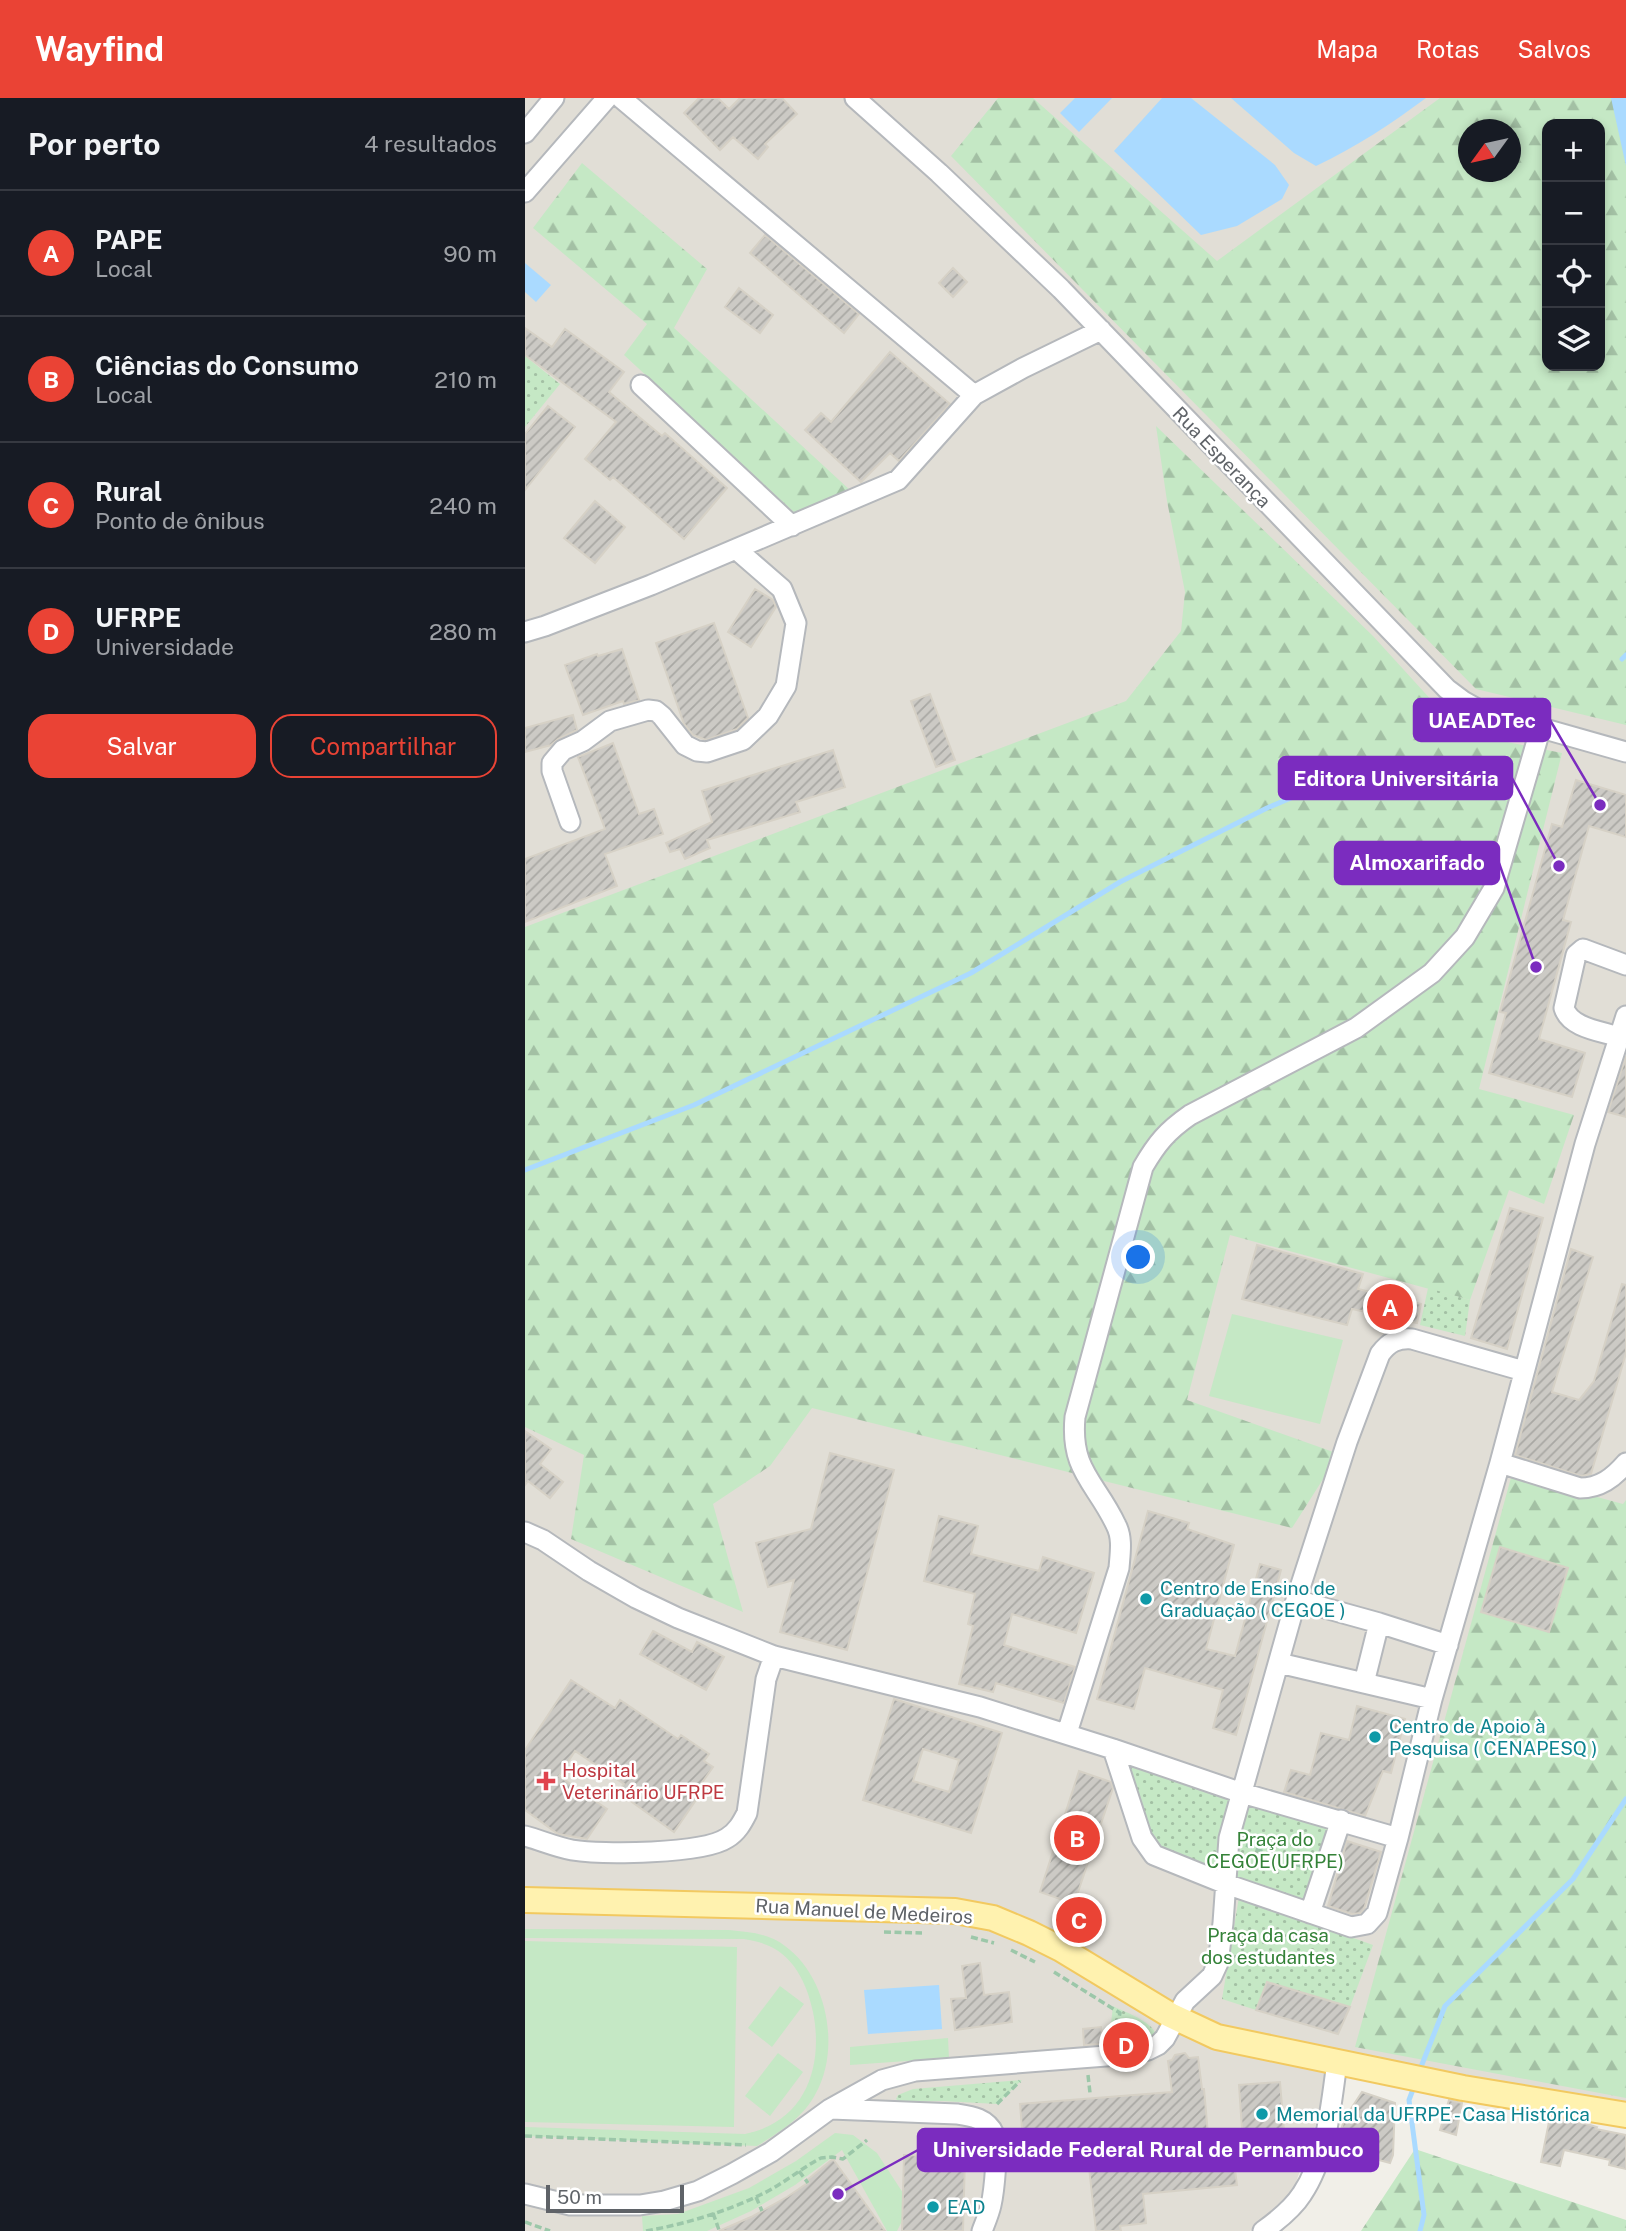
<!DOCTYPE html>
<html lang="pt">
<head>
<meta charset="utf-8">
<style>
  body { margin:0; font-family:"Public Sans",sans-serif; background:#20242c; color:#f1f3f6 }
  .controls { position:absolute; right:21px; top:21px; display:grid; overflow:hidden; border-radius:14px; box-shadow:0 4px 10px #0003 }
  .controls button { width:63px; height:63px; display:grid; place-items:center; padding:0; border:0; border-bottom:2px solid #363941; background:#171b24; color:#f1f3f6; font:35px sans-serif }
  .compass { position:absolute; left:933px; top:21px; width:63px; height:63px; border-radius:50%; background:#171b24; box-shadow:0 4px 10px #0003; rotate:237deg }
  .scale { position:absolute; left:21px; bottom:18px; width:138px; box-sizing:border-box; padding-left:7px; border:4px solid #5f6368; border-top:0; font-size:19px; line-height:24px; white-space:nowrap; color:#5f6368; -webkit-text-stroke:5px #fff; paint-order:stroke }
  .you { position:absolute; left:614px; top:1160px; width:24px; height:24px; margin:-18px; border:5px solid #fff; border-radius:50%; background:#1a73e8; box-shadow:0 0 0 10px #1a73e833 }
  .badge { display:grid; place-items:center; width:46px; height:46px; border-radius:50%; background:#ea4335; color:#fff; font-size:23px; font-weight:700 }
  .pin { position:absolute; translate:-50% -50%; border:4px solid #fff; box-shadow:0 2px 7px #0006 }
  .list { margin:0; padding:0; list-style:none }
  h2 { display:flex; justify-content:space-between; align-items:center; height:91px; margin:0; padding:0 28px; font-size:30px }
  h2 small { font-size:23px; font-weight:400; color:#9ea1a6 }
  .list li { display:grid; grid-template-columns:46px 1fr auto; gap:21px; align-items:center; box-sizing:border-box; height:126px; padding:0 28px; border-top:2px solid #363941 }
  .list b { display:block; font-size:26px; white-space:nowrap }
  .list p { margin:0; font-size:23px; white-space:nowrap; color:#9ea1a6 }
  .list em { font-size:23px; font-style:normal; color:#9ea1a6 }
  .actions { display:flex; gap:14px; padding:21px 28px }
  .actions a { flex:1; padding:16px 0; border:2px solid #ea4335; border-radius:21px; text-align:center; font-size:24px; color:#ea4335 }
  .actions .main { background:#ea4335; color:#fff }
  .icon { flex:none; width:38px; height:38px; fill:none; stroke:currentColor; stroke-width:2; stroke-linecap:round; stroke-linejoin:round }
  .map { position:relative; flex:none; width:1101px; height:2133px; overflow:hidden }
  header { display:flex; align-items:center; gap:42px; box-sizing:border-box; height:98px; padding:0 35px; background:#ea4335; color:#fff }
  header strong { font-size:33px }
  nav { display:flex; gap:38px; margin-inline-start:auto; font-size:24px }
  main { display:flex }
  aside { flex:1; background:#171b24 }
  .map>svg:first-child { display:block }
</style>
</head>
<body>
<header>
<strong>Wayfind</strong>
<nav><a>Mapa</a><a>Rotas</a><a>Salvos</a></nav>
</header>
<main>
<aside>
<h2>Por perto<small>4 resultados</small></h2>
<ul class="list">
<li><span class="badge">A</span><div><b>PAPE</b><p>Local</p></div><em>90 m</em></li>
<li><span class="badge">B</span><div><b>Ciências do Consumo</b><p>Local</p></div><em>210 m</em></li>
<li><span class="badge">C</span><div><b>Rural</b><p>Ponto de ônibus</p></div><em>240 m</em></li>
<li><span class="badge">D</span><div><b>UFRPE</b><p>Universidade</p></div><em>280 m</em></li>
</ul>
<div class="actions"><a class="main">Salvar</a><a>Compartilhar</a></div>
</aside>
<div class="map">
<svg width="1101" height="2133" viewBox="0 0 1101 2133">
  <defs>
    <pattern id="forest-firs" width="22" height="20" patternUnits="userSpaceOnUse" patternTransform="scale(1.75)"><rect width="22" height="20" fill="#c5e8c5"/><path d="M5 1l3.5 6h-7zM16 11l3.5 6h-7z" fill="#a3c0a4"/></pattern>
    <pattern id="park-dots" width="8" height="8" patternUnits="userSpaceOnUse" patternTransform="scale(1.75)"><rect width="8" height="8" fill="#c5e8c5"/><path d="M2 2h.1M6 6h.1" fill="none" stroke="#a3c0a4" stroke-width="1.8" stroke-linecap="round"/></pattern>
    <pattern id="building-hatch" width="6" height="6" patternUnits="userSpaceOnUse" patternTransform="scale(1.75)"><rect width="6" height="6" fill="#cccac5"/><path d="M-1 1l2-2M0 6l6-6M5 7l2-2" fill="none" stroke="#a9a8a4"/></pattern>
  </defs>
  <rect width="100%" height="100%" fill="#f1efe8"/>
  <!-- education -->
  <path fill="#e1ded6" fill-rule="evenodd" d="M0 0H1082L1101 84V2017L812 1964 767 2096 725 2133H0ZM1022 26H1075V268H1022ZM944 32H986V74H944Z"/>
  <!-- grass -->
  <path fill="#c5e8c5" d="M707 1216 818 1242 795 1326 684 1298Z
    M0 1831 204 1832C224 1834 243 1835 260 1848 302 1878 316 1950 291 1995 278 2020 256 2033 232 2048L0 2038V2029L220 2036C280 2024 299 1969 288 1914 283 1890 272 1864 250 1851 240 1845 230 1843 219 1841L0 1840Z
    M0 1843 212 1849 209 2029 0 2024Z
    M255 1888 279 1906 247 1949 223 1930Z
    M423 1940 424 1960 325 1967V1949Z
    M253 1955 278 1974 245 2018 220 1998Z
    M310 2035 328 2037 352 2055 378 2095 377 2123 372 2133H362L317 2052 270 2087 226 2113 182 2133H118L117 2118 153 2116 224 2090 271 2063Z"/>
  <!-- forest -->
  <path fill="url(#forest-firs)" fill-rule="evenodd" d="M473 0H508L692 163 915 0H1101V627L951 591 426 58ZM1022 26H1075V268H1022ZM944 32H986V74H944Z
    M57 65 182 171 149 230 326 393 273 418 99 257 122 226 8 130Z
    M631 328 848 538 909 605 957 639 1037 655 954 991 1049 1017 1019 1106 984 1092 945 1202 705 1137 662 1302 814 1356 767 1430 287 1310 245 1368 188 1406 218 1514 46 1441 59 1357 0 1329V829L601 603 656 533 660 494 642 403Z
    M987 1376 1098 1406 1101 1402V2000L830 1949Z
    M890 2051 1101 2122V2133H836Z"/>
  <!-- park -->
  <path fill="url(#park-dots)" d="M0 258 35 286 0 329Z
    M903 1190 945 1202 940 1238 895 1227Z
    M590 1650 812 1725 784 1812 619 1754Z
    M714 1799 848 1847 825 1909 742 1884 731 1912 697 1901Z
    M588 1908C603 1916 627 1922 632 1939L629 1944 583 1952Z
    M497 1982 472 2006 417 2003 375 2004 371 2001 373 1997 388 1991Z"/>
  <!-- water -->
  <path fill="#aadaff" d="M550 0H587L554 34 535 15Z
    M637 0H666L750 67 764 87 757 101 712 128 676 137 589 53Z
    M706 0H901C866 26 831 49 791 68L769 55Z
    M1086 0H1101V68Z
    M0 165 26 187 11 204 0 194Z
    M414 1887 417 1931 343 1936 339 1892Z"/>
  <g fill="none" stroke-linecap="round" stroke-linejoin="round">
    <!-- stream -->
    <path stroke="#aadaff" stroke-width="5" d="M1097 561 1101 557
      M0 1072 169 1007 446 875 595 784 742 710 844 667
      M894 1974 920 1908 1048 1781 1101 1701
      M890 1986 884 2002 899 2117 895 2133"/>
  </g>
  <!-- building -->
  <path fill="url(#building-hatch)" stroke="#d6d1c6" stroke-width="2" fill-rule="evenodd" d="M174 0H193L204 11 215 0H257L272 16 240 46 243 49 233 61 208 39 195 52 159 15Z
    M240 137 334 216 319 235 225 155Z
    M428 170 442 184 428 199 414 185Z
    M214 190 248 217 235 235 200 209Z
    M0 230 27 249 40 231 99 274 84 294 137 338 140 335 202 390 159 441 88 379 85 382 60 361 91 324 0 257Z
    M365 254 425 306 374 363 365 355 336 384 280 332 296 315 306 324Z
    M23 308 50 329 0 392V336Z
    M70 403 100 429 70 465 39 440Z
    M230 491 248 502 251 509 226 549 203 534Z
    M189 525 223 620 212 631 181 642 168 637 159 626 131 545Z
    M97 551 114 602 99 606 98 603 58 617 40 567 72 556 73 558Z
    M405 596 430 662 411 669 386 603Z
    M48 617 52 632 33 641 26 647 0 654V630Z
    M88 645 114 716 129 711 138 736 80 756 92 788 0 824V761L80 731 53 659Z
    M308 652 320 689 271 704 275 714 182 742 185 750 160 761 155 751 145 754 141 745 187 724 177 693Z
    M1051 682 1101 697V739L1064 728 1038 822 1046 824 1014 941 1060 955 1047 999 964 975 981 915 975 914 1027 726 1037 729Z
    M1101 958V1019L1083 1014Z
    M985 1110 1018 1120 982 1251 946 1240Z
    M732 1147 838 1176 833 1191 896 1206 892 1225 827 1211 822 1227 717 1201Z
    M1046 1151 1068 1159 1027 1294 1054 1302 1069 1283 1097 1186 1101 1187V1255L1066 1376 1056 1378 990 1357Z
    M0 1333 26 1351 15 1366 38 1384 25 1400 3 1383 0 1387Z
    M305 1355 369 1372 322 1552 255 1534 269 1482 243 1489 231 1445 286 1431Z
    M623 1413 664 1425 662 1431 709 1447 681 1551 710 1558 735 1466 756 1472 711 1637 688 1630 698 1592 620 1570 609 1611 572 1601Z
    M414 1418 453 1428 446 1456 514 1473 518 1459 569 1475 551 1535 487 1516 479 1547 550 1569 539 1605 471 1585 468 1594 434 1586 448 1528 443 1526 450 1496 399 1483Z
    M975 1449 1043 1470 1024 1534 956 1514Z
    M128 1533 167 1554 172 1544 199 1559 181 1592 115 1556Z
    M46 1582 90 1610 95 1602 153 1641 156 1637 184 1656 179 1663 188 1669 167 1699 171 1702 149 1734 93 1694 99 1686 50 1653 34 1678 82 1711 62 1741 33 1736 0 1712V1652Z
    M369 1601 477 1635 446 1735 338 1702ZM398 1651 434 1662 424 1694 388 1683Z
    M832 1608 880 1621 866 1675 858 1673 840 1718 759 1694 766 1672 785 1677 796 1635 824 1642Z
    M554 1673 586 1684 588 1690 549 1806 515 1794Z
    M822 1743 856 1754 839 1811 836 1815 827 1816 803 1808Z
    M455 1865 459 1897 484 1894 487 1924 430 1932 426 1901 441 1900 437 1868Z
    M742 1884 825 1909 813 1936 731 1912Z
    M576 1929 578 1946 559 1947 558 1931Z
    M660 1955 664 1960 673 1959 677 1991H679L685 2059 708 2056 712 2087 618 2096 621 2125 595 2128 596 2133H571L562 2051 499 2056 495 2006 647 1994 643 1963 647 1962 650 1957Z
    M755 1984 760 2045 718 2047 714 1987Z
    M837 1994 870 2005 868 2057 865 2065 843 2059 811 2046 820 2020Z
    M924 2002 937 2005 931 2037 915 2032Z
    M1025 2019 1062 2026 1072 2029 1071 2031 1101 2037V2071L1084 2067 1085 2062 1039 2052 1035 2068 1016 2064Z
    M379 2057 440 2059 438 2133H377Z
    M308 2061 360 2133H194L226 2119 262 2099 284 2084 282 2082Z"/>
  <g fill="none" stroke-linecap="round" stroke-linejoin="round">
    <defs>
      <path id="minor" d="M96 0 449 297 498 270 576 232
        M330 0 414 75 536 191 922 591 938 603 956 613 1101 654
        M0 35 29 0
        M0 94 82 0
        M116 287 267 428
        M0 534 20 528 126 487 373 382 449 297
        M45 724 27 673V665L38 652 58 643 85 623 123 612 131 613 137 618 160 647 172 653 182 654 218 642 243 618 261 588 271 525 257 491 211 451
        M1094 939C1076 933 1045 930 1039 910L1051 857 1058 851 1101 867
        M975 1365 1055 1390C1075 1390 1088 1380 1101 1365
        M0 1434 18 1442 64 1473 111 1500 153 1520 249 1558 455 1609 588 1651 617 1740 629 1757 701 1786 826 1829 842 1826 852 1815 873 1740 907 1601
        M771 1502 854 1525 923 1547
        M754 1565 907 1601 975 1365 1060 1046 1101 918
        M839 1585 854 1525
        M542 1635 594 1470C595 1456 598 1440 591 1427 571 1384 545 1373 550 1319L618 1069C632 1045 642 1033 665 1017L831 930 907 875 940 839 969 790 1016 629
        M588 1651 717 1695 873 1740
        M0 1738C15 1742 31 1749 47 1752 77 1757 178 1756 202 1740 212 1734 217 1725 222 1715L241 1581 249 1558
        M785 1815 816 1722
        M306 2011 432 2016C446 2018 462 2020 469 2036 474 2047 469 2094 466 2107 464 2116 460 2125 457 2133
        M0 2096 45 2107H115L139 2103 173 2093 207 2076 246 2054 305 2011 357 1982 390 1973 581 1958 623 1952 633 1947 640 1940 660 1903 687 1878 693 1865 698 1825 704 1740 771 1502 822 1344 855 1256C864 1244 872 1240 887 1241L999 1273
        M738 2133C752 2123 768 2110 777 2096 802 2059 806 2007 812 1964"/>
      <path id="major" d="M0 1802 430 1813 468 1820 504 1835 536 1851 645 1917 692 1939 938 1990 1101 2017"/>
    </defs>
    <!-- minor casing -->
    <use href="#minor" stroke="#b5b8bc" stroke-width="23"/>
    <!-- major casing -->
    <use href="#major" stroke="#f2c960" stroke-width="28"/>
    <!-- path -->
    <path stroke="#9cc7a9" stroke-width="3.5" stroke-dasharray="7 3.5" stroke-linecap="butt" d="M721 1747 783 1771
      M359 1834 397 1835
      M446 1839 469 1845
      M486 1852 510 1864
      M529 1874 595 1915 590 1938
      M563 1977 565 1995
      M472 2006 495 1983
      M0 2038 221 2047
      M274 2073 283 2085
      M231 2099 237 2113
      M188 2115 194 2132
      M0 2124 25 2133
      M121 2133C160 2126 200 2114 235 2097 257 2087 275 2071 296 2060L307 2059 318 2061 342 2042"/>
    <!-- minor -->
    <use href="#minor" stroke="#fff" stroke-width="19"/>
    <!-- major -->
    <use href="#major" stroke="#fff2af" stroke-width="24"/>
  </g>
  <!-- markers -->
  <g fill="#0f9aa8" stroke="#fff" stroke-width="2.5">
    <circle cx="621" cy="1501" r="7"/>
    <circle cx="850" cy="1639" r="7"/>
    <circle cx="737" cy="2016" r="7"/>
    <circle cx="408" cy="2109" r="7"/>
  </g>
  <path fill="#e0444e" stroke="#fff" stroke-width="2.5" d="M17.5 1672.5h7v7h7v7h-7v7h-7v-7h-7v-7h7z"/>
  <g text-anchor="middle" stroke-width="5" stroke-linejoin="round" paint-order="stroke">
    <!-- street labels -->
    <g font-size="19" fill="#5f6368" stroke="#fff">
      <text transform="translate(697 359) rotate(46)" y="7">Rua Esperança</text>
      <text transform="translate(339 1813) rotate(3)" y="7">Rua Manuel de Medeiros</text>
    </g>
    <!-- culture labels -->
    <g font-size="19" fill="#0d838f" stroke="#fff" text-anchor="start">
      <text x="635" y="1497">Centro de Ensino de<tspan x="635" dy="22">Graduação ( CEGOE )</tspan></text>
      <text x="864" y="1635">Centro de Apoio à<tspan x="864" dy="22">Pesquisa ( CENAPESQ )</tspan></text>
      <text x="751" y="2023">Memorial da UFRPE - Casa Histórica</text>
      <text x="422" y="2116">EAD</text>
    </g>
    <!-- health labels -->
    <g font-size="19" fill="#be3a42" stroke="#fff" text-anchor="start">
      <text x="37" y="1679">Hospital<tspan x="37" dy="22">Veterinário UFRPE</tspan></text>
    </g>
    <!-- park labels -->
    <g font-size="19" fill="#348238" stroke="#fff">
      <text x="750" y="1748">Praça do<tspan x="750" dy="22">CEGOE(UFRPE)</tspan></text>
      <text x="743" y="1844">Praça da casa<tspan x="743" dy="22">dos estudantes</tspan></text>
    </g>
  </g>
  <!-- callouts -->
  <path fill="none" stroke="#7b2cbf" stroke-width="2.5" d="M1075 707L1025 622M1034 768L987 680M1011 869L974 765M313 2096L393 2052"/>
  <g fill="#7b2cbf" stroke="#fff" stroke-width="2.5">
    <circle cx="1075" cy="707" r="7"/>
    <circle cx="1034" cy="768" r="7"/>
    <circle cx="1011" cy="869" r="7"/>
    <circle cx="313" cy="2096" r="7"/>
  </g>
  <g fill="#7b2cbf" stroke="#7b2cbf" stroke-width="2.5">
    <rect x="889" y="601" width="136" height="42" rx="7"/>
    <rect x="754" y="659" width="233" height="42" rx="7"/>
    <rect x="810" y="744" width="164" height="42" rx="7"/>
    <rect x="393" y="2031" width="460" height="42" rx="7"/>
  </g>
  <g font-size="21" text-anchor="middle" font-weight="bold" fill="#fff">
    <text x="957" y="630">UAEADTec</text>
    <text x="871" y="688">Editora Universitária</text>
    <text x="892" y="772">Almoxarifado</text>
    <text x="623" y="2059">Universidade Federal Rural de Pernambuco</text>
  </g>
</svg>
<div class="controls">
<button>+</button>
<button>−</button>
<button><svg class="icon" aria-label="locate" viewBox="0 0 24 24"><circle cx="12" cy="12" r="6"/><path d="M12 2v4M12 18v4M2 12h4M18 12h4"/></svg></button>
<button><svg class="icon" aria-label="layers" viewBox="0 0 24 24"><path d="M12 4l9 5-9 5-9-5zM3 14l9 5 9-5"/></svg></button>
</div>
<svg class="compass" viewBox="-18 -18 36 36"><path d="M0-13l5 13h-10z" fill="#e53935"/><path d="M0 13l5-13h-10z" fill="#9ea1a6"/></svg>
<div class="scale">50 m</div>
<div class="you"></div>
<div class="pin badge" style="left:865px;top:1209px">A</div>
<div class="pin badge" style="left:552px;top:1740px">B</div>
<div class="pin badge" style="left:554px;top:1822px">C</div>
<div class="pin badge" style="left:601px;top:1947px">D</div>
</div>
</main>
</body>
</html>
